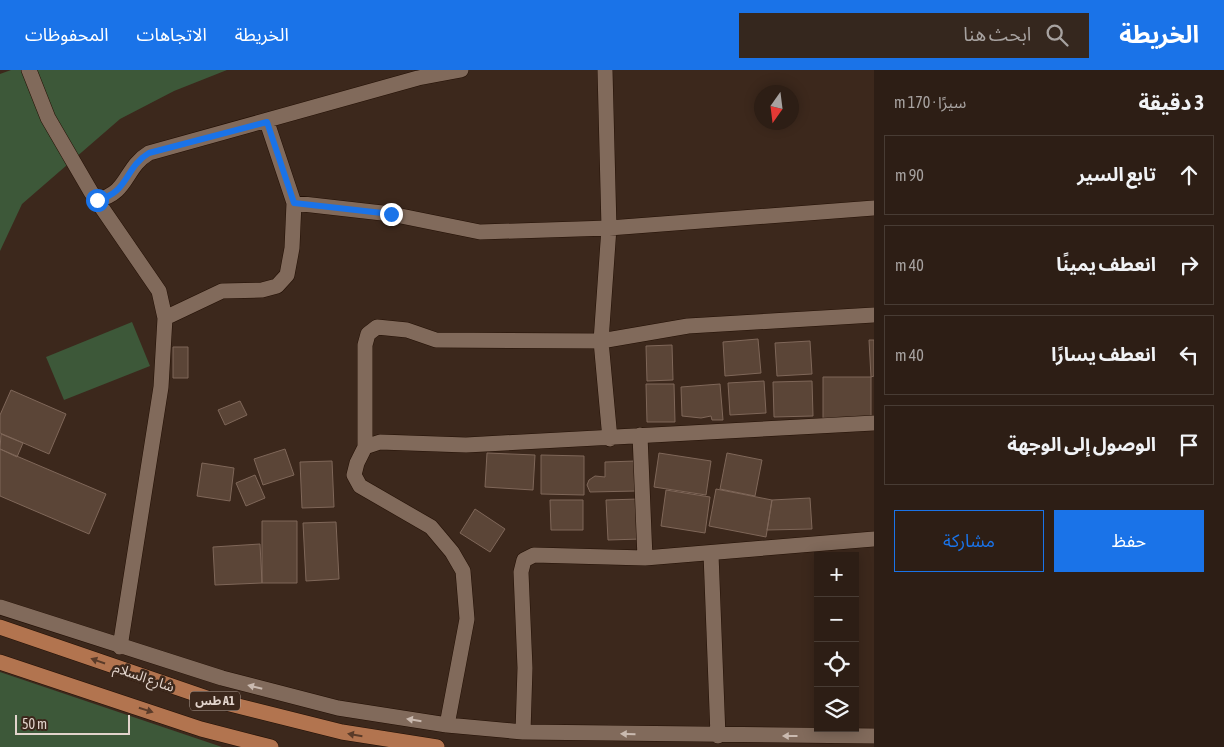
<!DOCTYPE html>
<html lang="ar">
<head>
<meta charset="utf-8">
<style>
  body { margin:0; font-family:"Asap Condensed","Noto Sans Arabic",sans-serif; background:#35271e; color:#f1f3f6; direction:rtl }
  .controls { position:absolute; right:15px; bottom:15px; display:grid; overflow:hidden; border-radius:0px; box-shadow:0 2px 12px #0003 }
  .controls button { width:45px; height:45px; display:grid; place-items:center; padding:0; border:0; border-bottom:1px solid #483c34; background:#2d1e15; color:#f1f3f6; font:25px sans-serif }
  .compass { position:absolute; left:754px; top:15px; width:45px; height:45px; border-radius:50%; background:#2d1e15; box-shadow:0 2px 12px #0003; rotate:194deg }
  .scale { position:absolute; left:15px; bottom:12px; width:115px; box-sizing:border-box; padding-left:5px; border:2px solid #e2d4cc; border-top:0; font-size:14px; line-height:18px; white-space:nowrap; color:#e2d4cc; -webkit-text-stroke:4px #3c281c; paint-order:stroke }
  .stop { position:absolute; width:15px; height:15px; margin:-11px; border:4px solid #1a73e8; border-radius:50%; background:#fff }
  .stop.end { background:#1a73e8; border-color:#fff; box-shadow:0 1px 5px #0008 }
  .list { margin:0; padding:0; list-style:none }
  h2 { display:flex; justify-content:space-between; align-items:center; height:65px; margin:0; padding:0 20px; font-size:21px }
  h2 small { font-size:16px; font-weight:400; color:#a7a2a0 }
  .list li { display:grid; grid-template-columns:32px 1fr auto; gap:15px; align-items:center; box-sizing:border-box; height:80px; margin:0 10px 10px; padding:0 10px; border:1px solid #483c34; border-radius:0px }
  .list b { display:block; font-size:19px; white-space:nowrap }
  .list em { font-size:16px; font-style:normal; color:#a7a2a0 }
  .actions { display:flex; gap:10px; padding:15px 20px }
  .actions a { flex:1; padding:11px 0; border:1px solid #1a73e8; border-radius:0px; text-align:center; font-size:18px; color:#1a73e8 }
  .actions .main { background:#1a73e8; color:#fff }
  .icon { flex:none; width:28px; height:28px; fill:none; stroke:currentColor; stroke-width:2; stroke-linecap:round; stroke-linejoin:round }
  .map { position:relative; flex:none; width:874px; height:677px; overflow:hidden; direction:ltr }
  header { display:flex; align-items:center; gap:30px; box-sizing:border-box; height:70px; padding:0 25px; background:#1a73e8; color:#fff }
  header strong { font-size:24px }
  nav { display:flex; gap:28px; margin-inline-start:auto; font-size:18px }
  .search { width:350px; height:45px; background:#35271e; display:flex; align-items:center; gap:12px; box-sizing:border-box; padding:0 18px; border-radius:0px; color:#a7a2a0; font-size:19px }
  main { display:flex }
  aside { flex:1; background:#2d1e15 }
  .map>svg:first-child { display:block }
</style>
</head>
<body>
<header>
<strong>الخريطة</strong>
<div class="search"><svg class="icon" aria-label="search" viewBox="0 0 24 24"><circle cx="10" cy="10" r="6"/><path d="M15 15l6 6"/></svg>ابحث هنا</div>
<nav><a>الخريطة</a><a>الاتجاهات</a><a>المحفوظات</a></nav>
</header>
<main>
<aside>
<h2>3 دقيقة<small>سيرًا · 170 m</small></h2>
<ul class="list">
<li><svg class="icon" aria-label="ahead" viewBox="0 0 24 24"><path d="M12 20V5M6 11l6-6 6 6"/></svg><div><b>تابع السير</b></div><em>90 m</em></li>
<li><svg class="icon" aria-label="right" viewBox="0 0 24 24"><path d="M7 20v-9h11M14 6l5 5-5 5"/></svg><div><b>انعطف يمينًا</b></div><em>40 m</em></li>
<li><svg class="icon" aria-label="left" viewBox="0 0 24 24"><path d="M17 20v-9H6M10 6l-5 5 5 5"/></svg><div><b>انعطف يسارًا</b></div><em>40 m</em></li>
<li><svg class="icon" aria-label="arrive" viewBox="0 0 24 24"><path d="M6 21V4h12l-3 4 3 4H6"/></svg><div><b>الوصول إلى الوجهة</b></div></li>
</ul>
<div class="actions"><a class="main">حفظ</a><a>مشاركة</a></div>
</aside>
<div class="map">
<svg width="874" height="677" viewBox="0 0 874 677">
  <rect width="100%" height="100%" fill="#3c281c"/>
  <!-- green -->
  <path fill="#3d5839" d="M11 0H227L174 21 120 49 22 134 0 181V4Z
    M132 252 150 296 64 330 46 287Z
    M0 602 222 677H0Z"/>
  <!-- building -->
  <path fill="#5b4537" stroke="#7f6759" d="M758 269 761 303 725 306 723 272Z
    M869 270H874V306L871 307Z
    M810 271 812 304 777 306 775 273Z
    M672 275 673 310 647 311 646 276Z
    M173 277H188V308H173Z
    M823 307H871V348H823Z
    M764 311 766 343 730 345 728 313Z
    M812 311 813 346 774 347 773 312Z
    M646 314H674L675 352H647Z
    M720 314 723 350H712L711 346 701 348 682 346 681 317Z
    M11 320 66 344 49 384 0 363V345Z
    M240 331 247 345 225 355 218 340Z
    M1 364 23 373 17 387 0 379Z
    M0 379 106 424 89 464 0 426Z
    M285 379 294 405 263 415 254 389Z
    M487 383 535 385 533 420 485 417Z
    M659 383 711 391 706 425 654 417Z
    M727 383 762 390 755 426 720 419Z
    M541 385 584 386V425L541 424Z
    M332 391 334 437 302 438 300 392Z
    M636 391 637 421 590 422 587 415 589 410 595 406 605 407V392Z
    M202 393 234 398 230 431 197 426Z
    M255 405 265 428 246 436 236 413Z
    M716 419 772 430 766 467 709 456Z
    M666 420 710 427 705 463 661 456Z
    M810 428 812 459 767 460 772 430Z
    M639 429 641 469 608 470 606 430Z
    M550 430H583V460H551Z
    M475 439 505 459 490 482 460 463Z
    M262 451H297V513H262Z
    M336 452 339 509 306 511 303 453Z
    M260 474 262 513 215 515 213 477Z"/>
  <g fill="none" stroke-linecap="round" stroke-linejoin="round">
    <defs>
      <path id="minor" d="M29 0 48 48 91 122 159 221 165 248 161 317 120 577
        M605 0 609 158 601 271 610 369
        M97 130C129 123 124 98 149 83L418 8 461 0
        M294 133 391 144 480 162 609 158 874 138
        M165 248 222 221 262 220 277 216 287 205 292 178 294 133 267 52
        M640 365 645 488
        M365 377V275L368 264 377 257 407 260 436 270 601 271 688 256 874 245
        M711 484 718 666
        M0 537 222 608 338 638 447 655 523 662 874 666
        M447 655 467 549 463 501 452 482 431 457 360 416 354 405 357 393 365 377 380 372 466 375 874 353
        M523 662 525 598 521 502 524 490 534 485 645 488 874 469"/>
      <path id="trunk" d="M0 557 210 629 342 662 437 677
        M0 592 201 659 271 677"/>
    </defs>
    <!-- minor casing -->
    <use href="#minor" stroke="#231005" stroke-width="16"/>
    <!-- trunk casing -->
    <use href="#trunk" stroke="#231005" stroke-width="16"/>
    <!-- minor -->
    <use href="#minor" stroke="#816a5b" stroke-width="15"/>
    <!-- trunk -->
    <use href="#trunk" stroke="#b2744f" stroke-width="15"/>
  </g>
  <!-- one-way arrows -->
  <defs><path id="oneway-solid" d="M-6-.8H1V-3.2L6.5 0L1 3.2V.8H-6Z" transform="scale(1.25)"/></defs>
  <g fill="#5a3b29">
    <use href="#oneway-solid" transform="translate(98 591) rotate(-161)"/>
    <use href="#oneway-solid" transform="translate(146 640) rotate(18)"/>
    <use href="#oneway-solid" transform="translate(355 665) rotate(-170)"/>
  </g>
  <g fill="#cabab0">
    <use href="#oneway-solid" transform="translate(255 617) rotate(-166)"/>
    <use href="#oneway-solid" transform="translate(414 650) rotate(-171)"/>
    <use href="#oneway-solid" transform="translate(628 664) rotate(-179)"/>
    <use href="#oneway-solid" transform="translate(790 666) rotate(180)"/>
  </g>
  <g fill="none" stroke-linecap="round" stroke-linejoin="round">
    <!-- route -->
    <path stroke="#1a73e8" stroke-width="6" d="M97 130C129 123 124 98 149 83L267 52 294 133 391 144"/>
  </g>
  <g text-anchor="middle" stroke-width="5" stroke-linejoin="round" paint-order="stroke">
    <!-- shield labels -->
    <rect fill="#3c281c" stroke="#b0a097" stroke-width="1" x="190" y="621.5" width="50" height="19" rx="4"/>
    <g font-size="12" font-weight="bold" fill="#e2d4cc">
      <text x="215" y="635">طس A1</text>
    </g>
    <!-- street labels -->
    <g font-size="14" fill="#e2d4cc" stroke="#3c281c">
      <text transform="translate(144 607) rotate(19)" y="5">شارع السلام</text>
    </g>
  </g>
</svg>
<div class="controls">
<button>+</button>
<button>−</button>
<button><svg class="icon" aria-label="locate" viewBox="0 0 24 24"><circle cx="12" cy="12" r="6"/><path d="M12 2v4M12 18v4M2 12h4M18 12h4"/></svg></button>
<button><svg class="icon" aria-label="layers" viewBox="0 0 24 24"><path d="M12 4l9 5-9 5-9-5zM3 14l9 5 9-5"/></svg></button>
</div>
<svg class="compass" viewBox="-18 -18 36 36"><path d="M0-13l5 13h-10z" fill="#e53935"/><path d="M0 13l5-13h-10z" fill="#a7a2a0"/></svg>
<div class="scale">50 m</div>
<div class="stop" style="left:97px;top:130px"></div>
<div class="stop end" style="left:391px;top:144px"></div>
</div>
</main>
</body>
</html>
